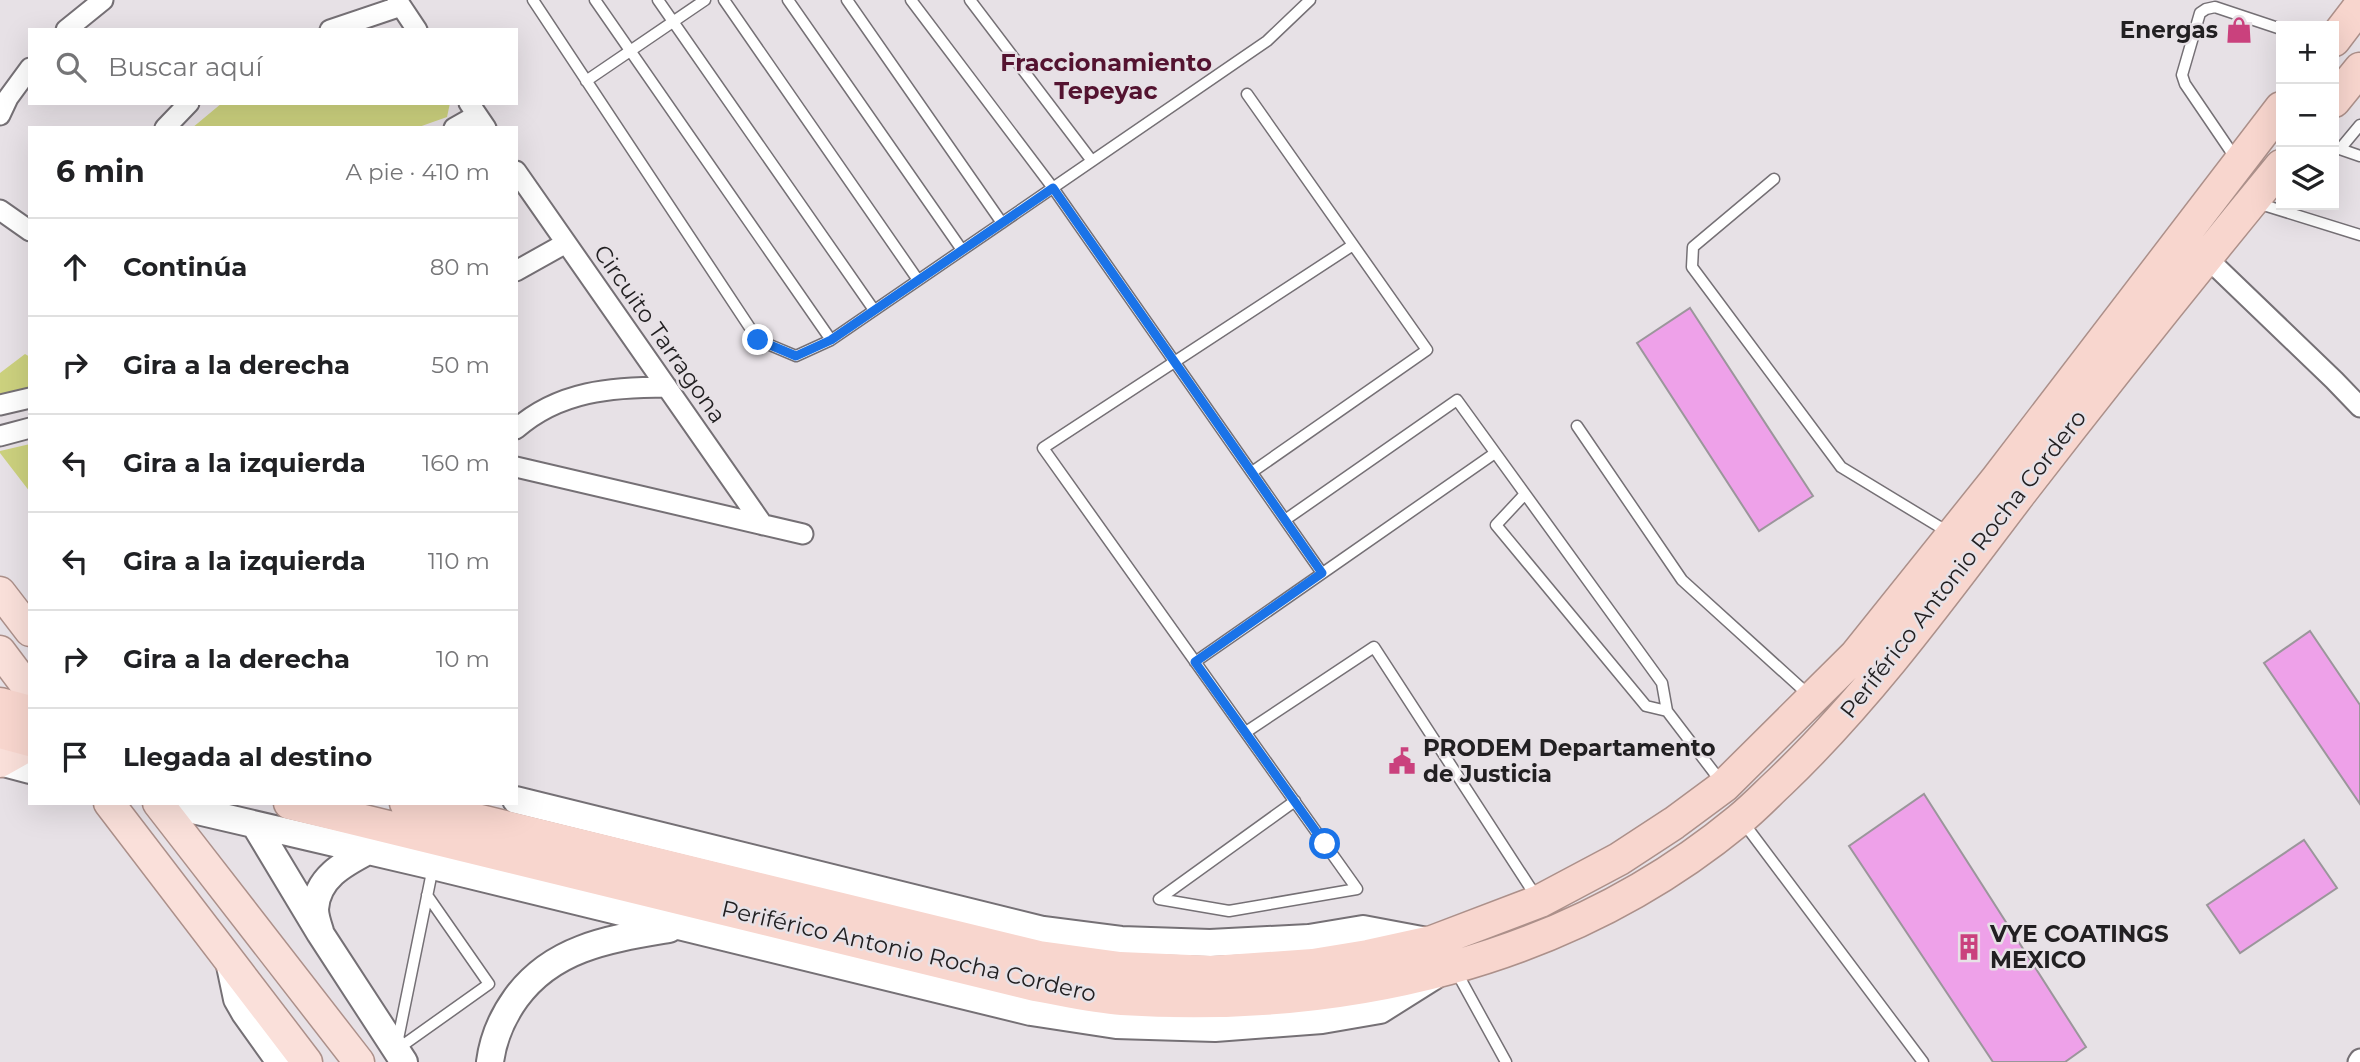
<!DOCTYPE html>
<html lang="es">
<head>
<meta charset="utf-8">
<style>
  body { margin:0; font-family:Montserrat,sans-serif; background:#f2f2f2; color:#202124 }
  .controls { position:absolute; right:21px; top:21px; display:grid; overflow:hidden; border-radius:0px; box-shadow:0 7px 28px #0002 }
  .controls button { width:63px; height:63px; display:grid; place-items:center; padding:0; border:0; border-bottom:2px solid #e0e0e0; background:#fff; color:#202124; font:35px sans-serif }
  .stop { position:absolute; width:21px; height:21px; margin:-16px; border:5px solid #1a73e8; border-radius:50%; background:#fff }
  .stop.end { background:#1a73e8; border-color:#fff; box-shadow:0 2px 7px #0008 }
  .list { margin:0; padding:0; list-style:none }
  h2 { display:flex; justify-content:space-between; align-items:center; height:91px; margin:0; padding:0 28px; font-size:30px }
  h2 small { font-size:23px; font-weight:400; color:#757577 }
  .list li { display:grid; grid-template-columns:46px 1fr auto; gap:21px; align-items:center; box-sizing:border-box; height:98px; padding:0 28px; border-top:2px solid #e0e0e0 }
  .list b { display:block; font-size:26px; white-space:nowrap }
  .list em { font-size:23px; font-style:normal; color:#757577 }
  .icon { flex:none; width:38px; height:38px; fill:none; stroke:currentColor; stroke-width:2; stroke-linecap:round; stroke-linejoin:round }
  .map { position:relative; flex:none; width:2360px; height:1062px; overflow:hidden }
  .search { position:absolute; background:#fff; box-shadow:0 7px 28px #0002; left:28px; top:28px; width:490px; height:77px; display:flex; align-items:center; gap:18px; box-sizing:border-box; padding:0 24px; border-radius:0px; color:#757577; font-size:26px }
  .panel { position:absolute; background:#fff; box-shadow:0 7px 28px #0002; left:28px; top:126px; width:490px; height:679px; border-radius:0px }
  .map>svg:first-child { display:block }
</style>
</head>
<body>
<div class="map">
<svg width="2360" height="1062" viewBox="0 0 2360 1062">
  <rect width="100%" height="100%" fill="#e7e1e6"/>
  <!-- green -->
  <path fill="#ccd17e" d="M222 103H450L447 117 416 128H192Z
    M25 354 30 357V388L0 394V373Z
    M30 444V492L0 453V451Z"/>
  <!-- building -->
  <path fill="#eea1e9" stroke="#9b969b" stroke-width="2" d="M1690 308 1813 496 1759 531 1637 343Z
    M2310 631 2360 705V804L2264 663Z
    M1924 794 2086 1047 2065 1062H1993L1849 846Z
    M2304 840 2337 888 2240 953 2207 905Z"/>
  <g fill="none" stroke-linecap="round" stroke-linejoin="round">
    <defs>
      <path id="service" d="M533 0 758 340 796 356 831 340 1267 41 1310 0
        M595 0 831 340
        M658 0 874 310
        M724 0 918 280
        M788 0 962 250
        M847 0 1002 223
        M911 0 1053 188 1322 573
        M970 0 1092 161
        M586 81 705 0
        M1247 94 1427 350 1252 472
        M2334 147 2360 156
        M2340 149 2360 125
        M2236 159 2185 84 2182 75 2200 13 2206 9 2215 7 2281 29
        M1774 179 1693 247 1692 267 1841 467 1948 532
        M2257 203 2360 235
        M1577 426 1682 580 1811 697
        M1525 494 1496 525 1646 706 1667 711
        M1285 520 1457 400 1662 683 1667 711 1722 783
        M1195 662 1495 453
        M1246 732 1374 647 1537 898
        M1743 822 1923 1062
        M1159 899 1229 911 1357 889 1043 448 1353 245
        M1159 899 1295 801
        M1456 971 1506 1062
        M397 1044 433 867
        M399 1048 489 984 427 895"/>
      <path id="minor" d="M397 0 417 30
        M66 30 103 0
        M330 30 401 6
        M469 103 486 128
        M0 115 8 98 30 68
        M165 128 189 103
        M454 128 477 115
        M516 171 763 525
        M0 210 30 231
        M2207 258 2334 380 2360 407
        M516 271 566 243
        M0 405 30 398
        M516 429C559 391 612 387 667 387
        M0 436 30 428
        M516 467 803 534
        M2358 1062 2360 1059"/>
      <path id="secondary" d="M0 762 30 770
        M516 800 1043 930 1121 940 1210 943 1309 938 1363 929 1427 941
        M163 803 433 866 1031 1012 1116 1025 1215 1028 1322 1020 1380 1010 1434 976
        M255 825 320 933 404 1062
        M320 931C318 925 315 916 315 909 317 878 343 864 368 851
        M229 961 237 999 245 1013 280 1062
        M490 1062C493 1039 503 1016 516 998 553 947 610 939 669 929"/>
      <path id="primary" d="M0 592 30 631
        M0 651 30 691
        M0 762 30 745
        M109 803 307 1062
        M158 803 359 1062"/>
      <path id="trunk" d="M2334 40 2360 6
        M2334 101 2360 69
        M0 704 30 712
        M0 732 30 740
        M290 803 1035 985C1064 990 1093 997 1122 999 1343 1013 1566 963 1739 820 1754 808 1767 794 1780 782 1871 695 1945 592 2021 492 2106 382 2193 273 2281 166
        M406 803 1039 957 1120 968 1212 972 1313 965 1368 956 1432 942 1540 901 1619 859 1674 823 1724 786 1856 655 1997 479 2281 108"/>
    </defs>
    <!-- service casing -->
    <use href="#service" stroke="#757075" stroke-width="13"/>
    <!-- minor casing -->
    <use href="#minor" stroke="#757075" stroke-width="23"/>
    <!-- secondary casing -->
    <use href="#secondary" stroke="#757075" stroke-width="30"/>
    <!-- primary casing -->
    <use href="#primary" stroke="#ac908a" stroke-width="33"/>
    <!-- trunk casing -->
    <use href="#trunk" stroke="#ac908a" stroke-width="35"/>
    <!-- service -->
    <use href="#service" stroke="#fff" stroke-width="10"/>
    <!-- minor -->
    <use href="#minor" stroke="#fff" stroke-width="19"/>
    <!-- secondary -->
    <use href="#secondary" stroke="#fff" stroke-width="26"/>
    <!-- primary -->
    <use href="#primary" stroke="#fae0da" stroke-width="30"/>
    <!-- trunk -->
    <use href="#trunk" stroke="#f8d6ce" stroke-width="32"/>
  </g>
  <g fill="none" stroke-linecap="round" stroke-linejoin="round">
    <!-- route -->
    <path stroke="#1a73e8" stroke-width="9" d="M758 340 796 356 831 340 1053 188 1322 573 1195 662 1325 844"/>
  </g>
  <!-- icons -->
  <defs>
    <symbol id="shop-bare" viewBox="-9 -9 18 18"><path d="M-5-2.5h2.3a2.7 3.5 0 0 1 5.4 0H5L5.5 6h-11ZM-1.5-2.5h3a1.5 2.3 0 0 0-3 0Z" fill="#ca417d" stroke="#e7e1e6" stroke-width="2.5" paint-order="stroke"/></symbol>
    <symbol id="civic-bare" viewBox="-9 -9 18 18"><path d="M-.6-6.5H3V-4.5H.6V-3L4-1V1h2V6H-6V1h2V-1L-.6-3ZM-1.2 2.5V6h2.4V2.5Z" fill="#ca417d" stroke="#e7e1e6" stroke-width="2.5" paint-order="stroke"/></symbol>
    <symbol id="building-bare" viewBox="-9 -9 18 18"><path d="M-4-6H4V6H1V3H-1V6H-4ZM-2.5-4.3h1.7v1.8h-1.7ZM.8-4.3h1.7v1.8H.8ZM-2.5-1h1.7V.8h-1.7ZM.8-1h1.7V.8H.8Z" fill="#ca417d" stroke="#e7e1e6" stroke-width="2.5" paint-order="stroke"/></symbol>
  </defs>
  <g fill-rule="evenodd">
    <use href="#shop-bare" x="2220" y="11" width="38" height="38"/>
    <use href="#civic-bare" x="1383" y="742" width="38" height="38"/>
    <use href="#building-bare" x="1950" y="928" width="38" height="38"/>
  </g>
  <g text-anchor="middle" stroke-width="5" stroke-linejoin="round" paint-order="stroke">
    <!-- poi labels -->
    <g font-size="23" font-weight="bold" fill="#222022" stroke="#e7e1e6" text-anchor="start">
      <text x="2218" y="38" text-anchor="end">Energas</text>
      <text x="1423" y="756">PRODEM Departamento<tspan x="1423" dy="26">de Justicia</tspan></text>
      <text x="1990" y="942">VYE COATINGS<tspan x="1990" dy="26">MEXICO</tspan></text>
    </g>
    <!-- street labels -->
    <g font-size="23" fill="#222022" stroke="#e7e1e6">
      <text transform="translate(660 334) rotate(55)" y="8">Circuito Tarragona</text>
      <text transform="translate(1963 564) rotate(-52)" y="8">Periférico Antonio Rocha Cordero</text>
      <text transform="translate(909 951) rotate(13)" y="8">Periférico Antonio Rocha Cordero</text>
    </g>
    <!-- neighbourhood labels -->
    <g font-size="24" font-weight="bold" fill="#541330" stroke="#e7e1e6">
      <text x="1106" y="71">Fraccionamiento<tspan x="1106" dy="28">Tepeyac</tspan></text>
    </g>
  </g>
</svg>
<div class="controls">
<button>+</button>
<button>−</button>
<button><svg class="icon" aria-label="layers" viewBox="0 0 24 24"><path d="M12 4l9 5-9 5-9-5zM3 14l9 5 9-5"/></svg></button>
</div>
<div class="stop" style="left:1325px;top:844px"></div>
<div class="stop end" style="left:758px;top:340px"></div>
<div class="search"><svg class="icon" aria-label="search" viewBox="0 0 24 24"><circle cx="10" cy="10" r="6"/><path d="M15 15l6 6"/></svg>Buscar aquí</div>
<section class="panel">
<h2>6 min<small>A pie · 410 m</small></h2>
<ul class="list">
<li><svg class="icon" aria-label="ahead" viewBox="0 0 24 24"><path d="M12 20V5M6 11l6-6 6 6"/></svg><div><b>Continúa</b></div><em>80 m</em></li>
<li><svg class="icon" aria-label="right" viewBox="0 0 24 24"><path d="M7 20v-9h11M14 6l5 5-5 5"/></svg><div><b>Gira a la derecha</b></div><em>50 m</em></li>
<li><svg class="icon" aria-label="left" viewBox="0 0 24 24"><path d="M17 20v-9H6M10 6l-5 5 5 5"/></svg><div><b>Gira a la izquierda</b></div><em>160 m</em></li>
<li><svg class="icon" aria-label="left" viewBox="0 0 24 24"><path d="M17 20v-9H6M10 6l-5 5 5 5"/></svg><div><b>Gira a la izquierda</b></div><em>110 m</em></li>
<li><svg class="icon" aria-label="right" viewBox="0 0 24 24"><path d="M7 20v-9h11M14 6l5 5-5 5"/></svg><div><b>Gira a la derecha</b></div><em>10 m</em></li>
<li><svg class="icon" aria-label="arrive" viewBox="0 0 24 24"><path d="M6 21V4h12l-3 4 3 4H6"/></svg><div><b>Llegada al destino</b></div></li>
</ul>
</section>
</div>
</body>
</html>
